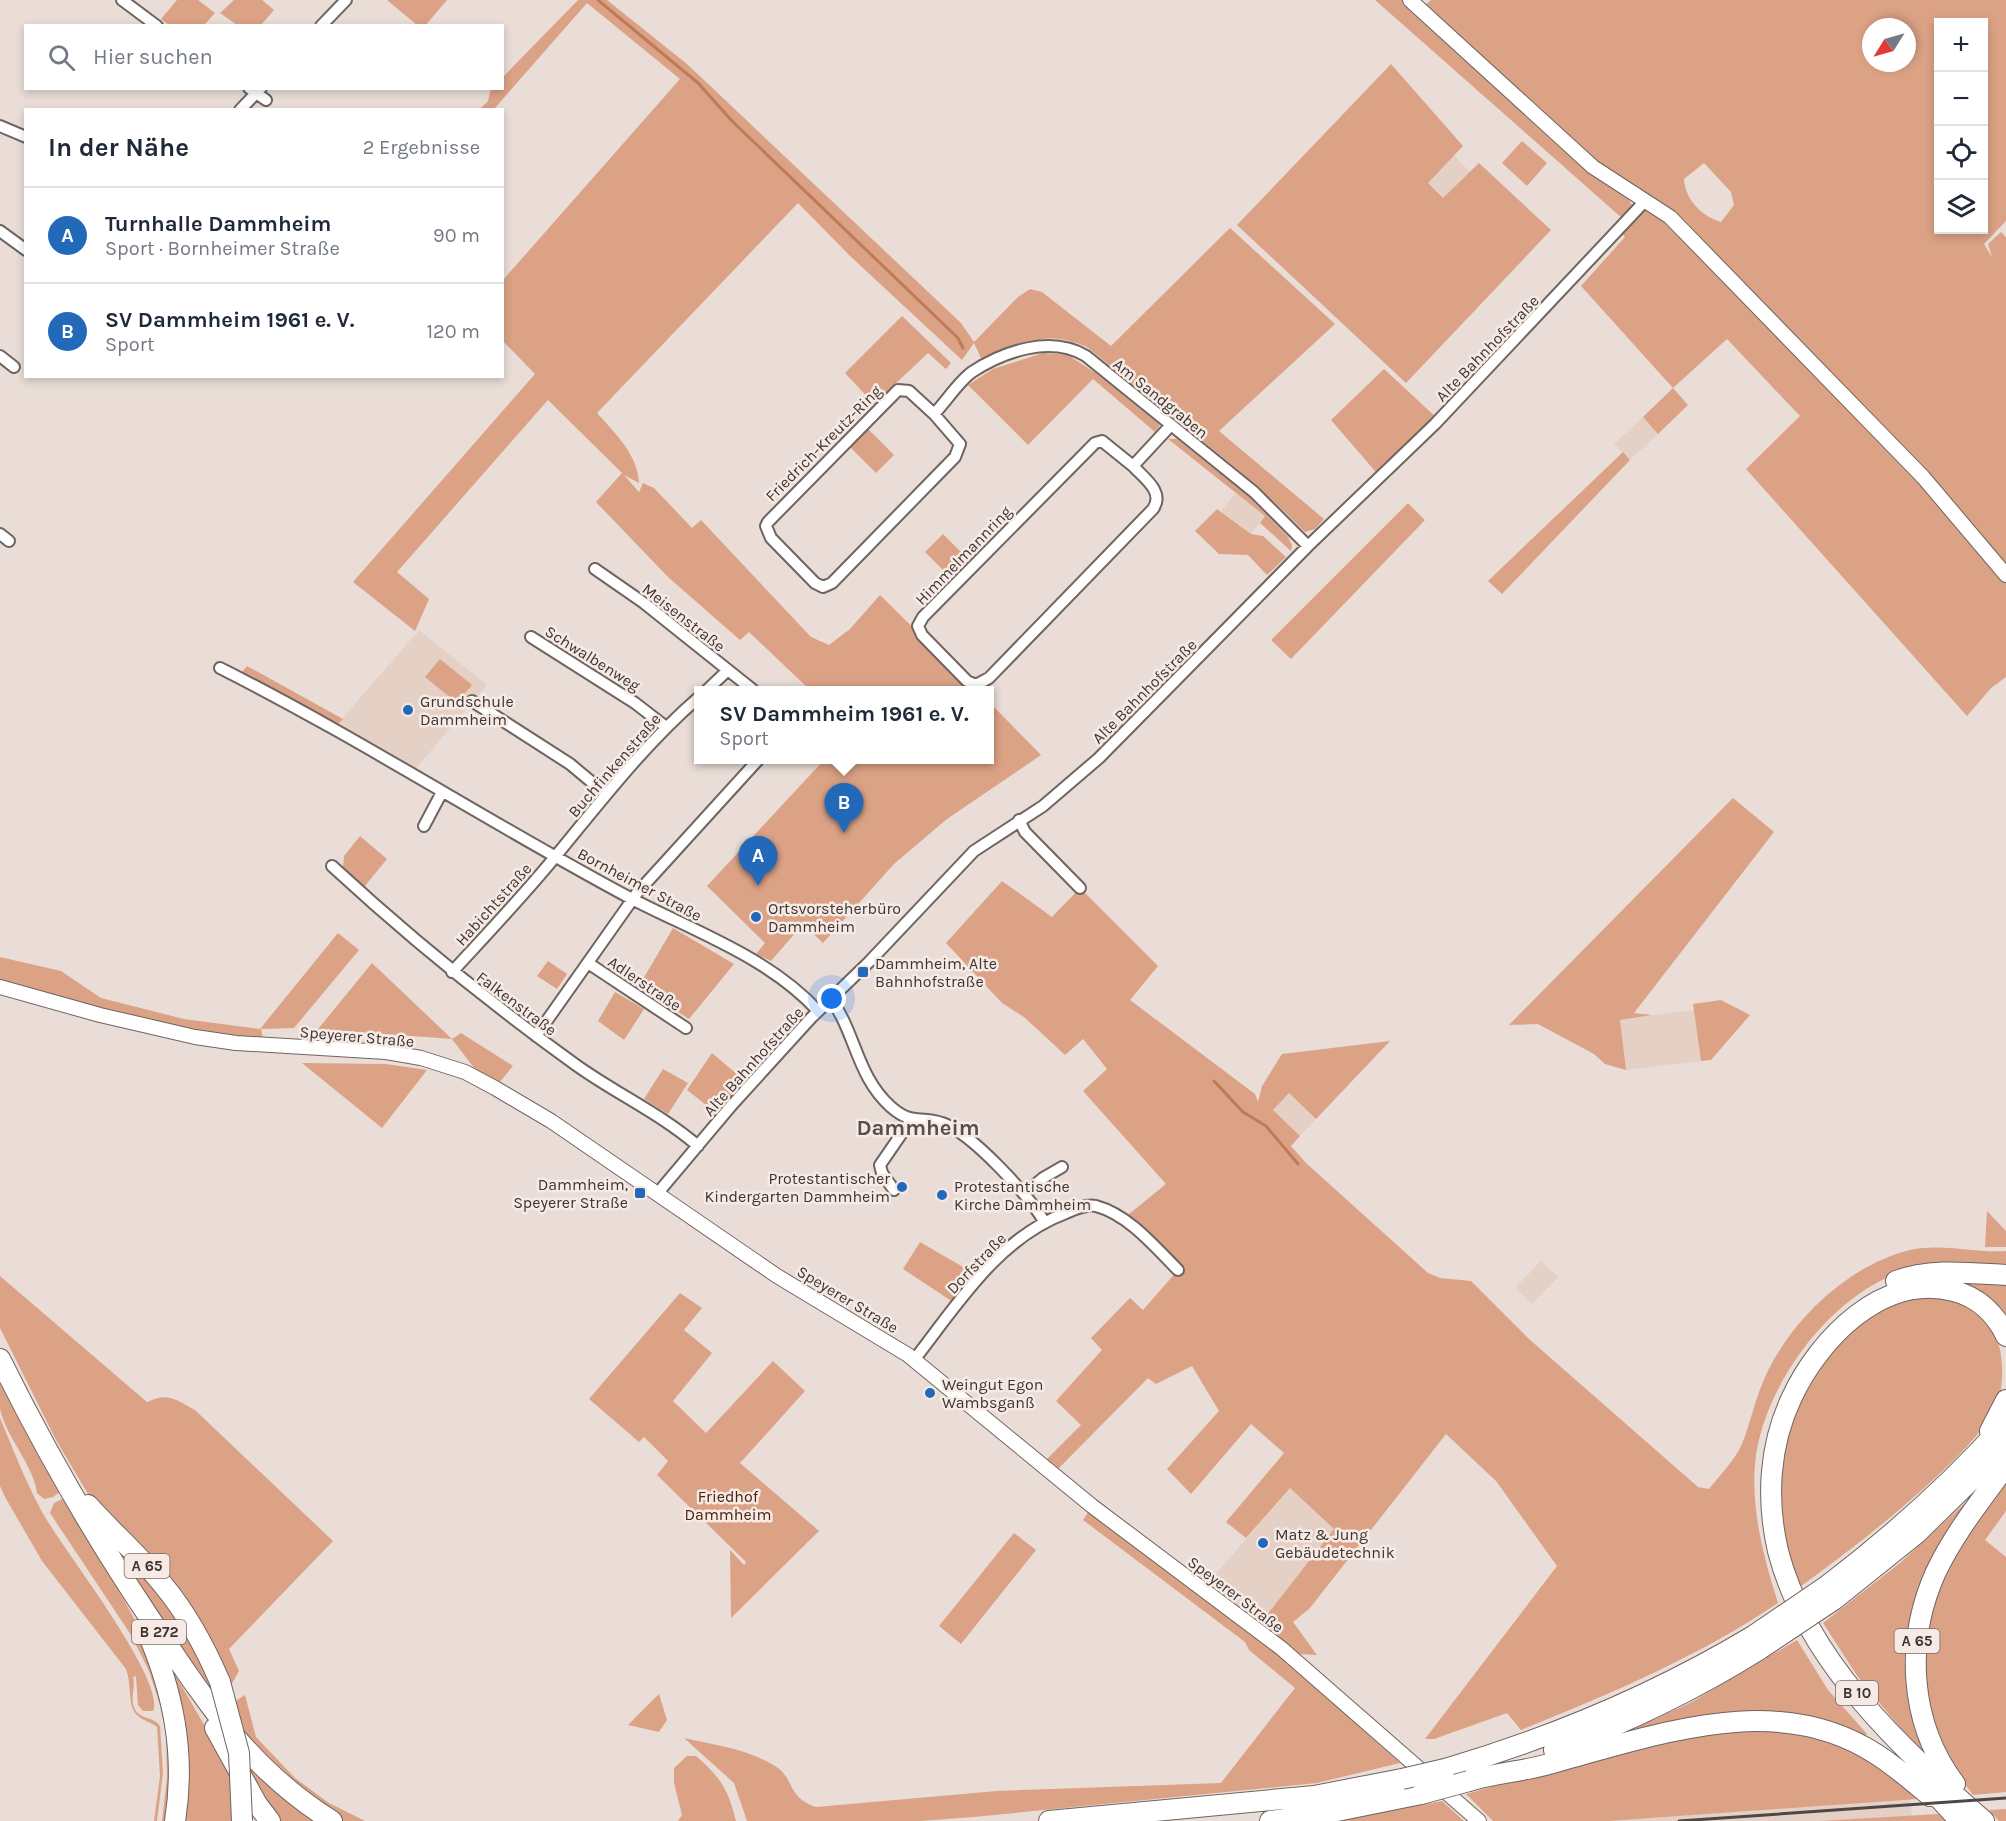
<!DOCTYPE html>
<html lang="de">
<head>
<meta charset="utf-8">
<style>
  body { margin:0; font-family:Karla,sans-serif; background:#f2f2f3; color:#1f2937 }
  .controls { position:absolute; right:18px; top:18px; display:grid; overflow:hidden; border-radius:0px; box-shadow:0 3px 9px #0003 }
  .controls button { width:54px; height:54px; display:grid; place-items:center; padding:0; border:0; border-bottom:2px solid #e0e1e3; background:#fff; color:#1f2937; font:30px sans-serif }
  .compass { position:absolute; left:1862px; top:18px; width:54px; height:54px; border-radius:50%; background:#fff; box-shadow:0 3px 9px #0003; rotate:233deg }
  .you { position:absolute; left:832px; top:999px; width:21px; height:21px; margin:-15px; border:4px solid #fff; border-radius:50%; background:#1a73e8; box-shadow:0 0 0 9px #1a73e833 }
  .badge { display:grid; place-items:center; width:39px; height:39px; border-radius:50%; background:#2269b9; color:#fff; font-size:20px; font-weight:700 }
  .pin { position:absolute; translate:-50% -50px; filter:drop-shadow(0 2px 3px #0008) }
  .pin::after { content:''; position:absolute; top:32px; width:21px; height:18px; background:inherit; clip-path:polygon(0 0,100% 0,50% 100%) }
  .popup { position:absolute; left:694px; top:686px; width:300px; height:78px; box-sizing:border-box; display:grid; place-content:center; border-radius:0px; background:#fff; filter:drop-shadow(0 2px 4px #0005); font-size:20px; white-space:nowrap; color:#747a83 }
  .popup b { font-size:22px; color:#1f2937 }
  .popup::after { content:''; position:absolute; left:50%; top:100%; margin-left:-12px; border:12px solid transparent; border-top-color:#fff }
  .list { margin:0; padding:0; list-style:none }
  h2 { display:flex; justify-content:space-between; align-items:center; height:78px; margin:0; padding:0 24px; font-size:26px }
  h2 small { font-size:20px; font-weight:400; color:#747a83 }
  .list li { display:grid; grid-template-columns:39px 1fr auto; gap:18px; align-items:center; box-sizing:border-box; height:96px; padding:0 24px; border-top:2px solid #e0e1e3 }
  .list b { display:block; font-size:22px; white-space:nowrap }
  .list p { margin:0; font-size:20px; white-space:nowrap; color:#747a83 }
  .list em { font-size:20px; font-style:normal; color:#747a83 }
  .icon { flex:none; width:33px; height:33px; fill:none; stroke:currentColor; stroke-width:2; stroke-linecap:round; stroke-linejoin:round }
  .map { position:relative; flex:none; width:2006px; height:1821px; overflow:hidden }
  .search { position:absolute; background:#fff; box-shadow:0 3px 9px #0003; left:24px; top:24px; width:480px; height:66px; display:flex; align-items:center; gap:15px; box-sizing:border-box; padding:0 21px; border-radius:0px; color:#747a83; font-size:22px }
  .panel { position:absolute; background:#fff; box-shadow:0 3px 9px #0003; left:24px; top:108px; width:480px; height:270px; border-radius:0px }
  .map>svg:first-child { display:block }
</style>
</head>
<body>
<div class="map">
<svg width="2006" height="1821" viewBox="0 0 2006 1821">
  <rect width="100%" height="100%" fill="#eaddd7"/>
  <!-- built -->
  <path fill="#e5d0c6" d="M1454 155 1470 172 1443 198 1427 183Z
    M1643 417 1658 434 1630 460 1614 444Z
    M1235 493 1265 516 1251 534 1221 511Z
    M419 630 487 685 412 773 334 728Z
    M1694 1010 1701 1061 1626 1070 1620 1019Z
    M1289 1093 1316 1119 1300 1136 1273 1110Z
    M1541 1261 1558 1277 1532 1304 1515 1288Z
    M1290 1488 1334 1529 1259 1625 1203 1589Z
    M1910 1799 1912 1816 1819 1821H1609Z"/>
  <!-- green -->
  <path fill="#dba285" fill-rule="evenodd" d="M177 0H198L215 13 204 25H169L161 19Z
    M234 0H262L274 10 261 25H237L220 13Z
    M387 0H447L425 26 417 25Z
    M578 0H607L687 64 961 323 974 342 1018 297 1030 289 1042 292 1111 346 1230 228 1335 324 1219 431 1324 519 1315 529 1305 532 1258 486 1087 347C1046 329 1020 343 981 358L974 343 962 360 849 255 798 203 597 413C615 433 638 455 639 483L624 475 639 492 643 483 654 488 692 528 701 520 811 637 829 645 850 629 880 595 976 690H810L749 632 740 640 668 577 596 502 622 473 548 400 397 572 429 599 415 631 353 582 535 374 503 341V280L680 79 587 3 494 109H480L488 101 491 89 502 88 503 77Z
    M1375 0H1408L1420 15 1608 186 1628 198 1633 207 1623 219Z
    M1431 0H2006V221L1984 244 1992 257 1988 244 2001 232 2006 237V677L1991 688 1967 716 1746 469 1800 416 1727 339 1673 388 1688 405 1658 434 1643 417 1673 388 1581 286 1625 237 1619 231 1646 200 1616 183 1423 7ZM1938 22H1984V230H1938ZM1871 27H1907V63H1871ZM1704 163 1731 192 1734 205 1721 222C1701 216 1685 199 1684 179Z
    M1391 64 1463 146 1428 183 1443 198 1479 163 1551 230 1406 383 1237 225Z
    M1522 141 1547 163 1527 186 1502 163Z
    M902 316 951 363 946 369 928 353 874 404 845 373Z
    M1043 353 1068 355 1097 374 1160 425 1155 432 1093 379 1028 445 968 385 993 369Z
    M1384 369 1439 420 1381 478 1331 420Z
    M866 427 894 455 876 473 848 445Z
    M1168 439H1177L1247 495 1288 537 1292 545 1291 551 1260 523 1265 516Z
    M1623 452 1630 460 1502 594 1488 581Z
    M1408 503 1425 520 1291 659 1271 640Z
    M1217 509 1251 534 1263 536 1286 557 1267 575 1248 555 1219 554 1195 531Z
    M943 534 969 560 951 578 925 552Z
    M440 659 472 685 457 703 425 677Z
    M247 666 343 719 334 728 238 677Z
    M990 703 1041 755 947 819 894 864 823 943 803 924 771 961 756 954 765 943 707 886 824 760H990Z
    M1733 798 1774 832 1634 1013 1652 1015 1620 1020 1626 1070 1605 1064 1594 1054 1538 1024 1509 1025Z
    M360 836 387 859 364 887 343 867 344 856Z
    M1002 881 1052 917 1080 888 1158 966 1130 1000 1255 1094 1258 1102 1262 1086 1282 1054 1390 1041 1316 1119 1289 1093 1273 1110 1300 1136 1291 1146 1306 1163 1428 1273 1440 1278 1471 1281 1529 1339 1698 1487 1709 1489C1720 1475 1735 1460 1742 1444 1751 1422 1755 1398 1766 1375 1792 1319 1849 1265 1910 1250 1942 1243 1974 1253 2006 1251V1267C1982 1268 1957 1269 1933 1270 1923 1271 1910 1269 1901 1272 1828 1297 1762 1388 1755 1464 1751 1511 1764 1558 1778 1603 1698 1657 1610 1694 1521 1730L1507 1713 1434 1739H1425L1557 1566 1496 1481 1446 1434 1310 1608 1293 1622 1317 1655 1299 1654 1259 1625 1334 1529 1290 1488 1246 1538 1226 1522 1284 1453 1251 1424 1191 1494 1167 1469 1219 1411 1192 1366 1156 1384 1148 1378 1058 1469 1046 1460 1081 1425 1056 1401 1102 1350 1091 1338 1130 1298 1143 1310 1178 1270 1123 1219 1166 1184 1083 1091 1107 1069 1083 1039 1065 1055 1024 1017 1002 1003 946 943Z
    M673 928 734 964 689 1019 639 986Z
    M338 933 359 950 294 1028 261 1029 263 1039 185 1030 0 981V957L61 971 101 998 184 1019 260 1029Z
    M548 961 567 974 557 989 537 976Z
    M372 963 452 1039 461 1033 513 1066 499 1083 478 1073 452 1039 318 1029Z
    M615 992 644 1009 624 1040 598 1021Z
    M1721 1000 1750 1015 1711 1060 1701 1061 1693 1004Z
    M712 1053 745 1081 715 1112 687 1090Z
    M302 1063 386 1064 427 1070 382 1128Z
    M663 1069 688 1083 668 1114 644 1099Z
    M1987 1211 2006 1231V1247H1985Z
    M920 1242 975 1274 953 1302 903 1269Z
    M0 1276 147 1402C168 1392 175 1399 195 1410L333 1541 229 1649 239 1671 230 1687 88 1494 56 1440 0 1328Z
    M1944 1276 2006 1279V1326C1993 1302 1972 1288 1945 1284 1861 1272 1791 1367 1773 1439 1761 1490 1770 1539 1787 1587L1784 1588C1769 1551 1761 1512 1765 1472 1772 1377 1845 1282 1944 1276Z
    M680 1293 702 1308 684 1330 712 1353 673 1401 706 1433 773 1361 805 1391 740 1463 819 1531 731 1618 730 1550 744 1565 746 1562 657 1475 668 1461 644 1437 639 1442 589 1399Z
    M1937 1294C1949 1298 1965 1301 1975 1308 2003 1329 2006 1368 1999 1400 1981 1452 1845 1555 1797 1589L1786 1558 1777 1482 1795 1405 1837 1341 1871 1313 1892 1302Z
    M0 1372 63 1490 53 1497 44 1499 37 1493C33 1464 7 1439 0 1409 0 1398 0 1383 0 1372Z
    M0 1418C13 1449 25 1480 41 1510 59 1545 167 1680 153 1711H143L138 1705 136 1676 133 1677C136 1687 130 1697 134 1707 138 1720 154 1716 160 1726L163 1773 157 1821H154L160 1776 157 1727C151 1722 143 1721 137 1715 127 1706 132 1684 126 1669L42 1561 5 1497 0 1486Z
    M2006 1476V1511L1985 1540 2006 1557V1792L1973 1795C1923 1730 1913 1661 1938 1584 1951 1545 1983 1509 2006 1476Z
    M1989 1481C1965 1524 1908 1607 1905 1653 1903 1687 1915 1719 1927 1750L1921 1753 1858 1677 1823 1623 1900 1563Z
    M66 1497C101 1568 156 1637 170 1715 175 1742 170 1792 169 1821H162L167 1778 166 1733 161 1708 149 1671 131 1635 50 1513 54 1503Z
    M1089 1511 1263 1641 1400 1763 1317 1783 974 1817 920 1821H747L734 1783 684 1738C715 1745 748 1749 775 1766 795 1778 787 1798 816 1807L997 1791 1221 1783 1295 1688 1249 1650 1245 1642 1083 1520Z
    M1014 1533 1036 1550 961 1644 939 1626Z
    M108 1539 153 1583 203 1660 219 1707Z
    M1797 1640 1828 1690 1867 1734 1863 1737C1838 1727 1811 1715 1784 1712 1740 1707 1661 1729 1615 1737L1690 1703Z
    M165 1657 233 1775 234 1821H178Z
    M659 1694 667 1720 659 1732 628 1725Z
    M245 1695 256 1737 295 1778 329 1803 365 1821H340L245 1741 234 1702Z
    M1770 1728C1840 1739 1864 1754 1918 1799L1609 1821H1493L1466 1794 1668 1738Z
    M687 1756H696C721 1778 728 1789 736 1821H678L682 1815 674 1783V1768Z
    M247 1764 271 1788 317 1821H275L250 1786Z
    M1442 1801 1464 1821H1333L1347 1819Z
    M2006 1809V1821H1999L1989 1810Z
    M1938 1814 1946 1821H1819Z"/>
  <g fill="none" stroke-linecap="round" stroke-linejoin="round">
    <!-- stream -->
    <path stroke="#be7b58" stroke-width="3" d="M598 0 698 83 732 121 958 338 963 348
      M1214 1081 1243 1112 1266 1126 1298 1164"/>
    <defs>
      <path id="minor" d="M122 0 157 26
        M321 26 346 0
        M249 88 266 100
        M240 110 261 88
        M0 126 26 137
        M0 231 26 250
        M0 356 14 367
        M934 414 909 391 898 390 768 522 766 526 771 538 815 583 823 587 832 583 955 457 960 444 934 414C946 402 958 382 972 372 1004 351 1051 335 1086 356L1254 492 1308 546
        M1133 466 1102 441 1095 443 923 617 918 626 922 635 967 681 976 685 989 678 1153 509C1165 492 1144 478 1133 466L1171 425
        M0 534 9 541
        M595 569 644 603 753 690
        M531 637 635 703 666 727
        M220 668C361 739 493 825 632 899 694 931 770 958 818 1011
        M707 690 728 670
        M472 701 570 764 606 794
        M1019 820 1025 832 1080 888
        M424 826 442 792
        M332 866C410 938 490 1003 576 1065 615 1093 661 1114 698 1146
        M588 963 686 1028
        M452 972C487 934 523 896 555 857 601 801 644 745 698 698
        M831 999C856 1034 857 1077 891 1107 913 1126 919 1115 942 1123 971 1132 1028 1195 1044 1221
        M536 1036 637 893 758 760
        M894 1190 882 1173 880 1165 911 1120
        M657 1194 731 1106 811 1018 869 962 974 851 1043 806 1099 758 1308 546 1435 424 1646 200
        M1024 1194 1043 1178 1062 1167
        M914 1360C957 1305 998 1238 1066 1213 1075 1209 1086 1204 1096 1206 1129 1215 1155 1247 1178 1270"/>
      <path id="tertiary" d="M1410 0 1593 167 1670 217 1923 477 2006 575
        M0 987 100 1015 195 1037 236 1043 386 1052 421 1058 465 1072 495 1088 551 1121 777 1276 908 1355 1092 1506 1281 1648 1479 1821"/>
      <path id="motorway" d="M1896 1281C1932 1268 1969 1273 2006 1275
        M0 1359C45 1450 96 1539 153 1623 207 1703 249 1769 332 1821
        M1990 1431 2006 1400
        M88 1505C113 1533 141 1557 164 1586 188 1615 205 1647 220 1682
        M1828 1585C1892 1536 1952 1483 2006 1422
        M1835 1599 1916 1534 2006 1446
        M146 1629C173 1691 186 1753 175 1821
        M215 1728 257 1804 270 1821
        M1554 1750C1626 1723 1695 1690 1760 1649
        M1445 1769C1554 1737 1656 1694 1753 1636
        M1469 1781C1488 1775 1507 1773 1527 1769 1546 1766 1565 1759 1584 1754 1679 1728 1785 1695 1876 1754 1895 1766 1912 1781 1930 1796
        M1923 1781 1960 1821
        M1955 1784C1909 1723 1905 1642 1935 1574 1953 1535 1981 1500 2006 1466
        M1049 1821 1314 1796 1402 1779
        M1270 1821 1322 1814 1421 1794
        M1984 1821C1902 1749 1806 1661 1778 1551 1766 1499 1769 1445 1792 1397 1819 1339 1883 1272 1954 1291 1978 1297 1996 1314 2006 1336"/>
    </defs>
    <!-- minor casing -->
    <use href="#minor" stroke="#6f645f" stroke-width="14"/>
    <!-- tertiary casing -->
    <use href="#tertiary" stroke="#6f645f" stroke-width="16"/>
    <!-- motorway casing -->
    <use href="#motorway" stroke="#6f645f" stroke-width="22"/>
    <!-- minor -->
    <use href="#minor" stroke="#fff" stroke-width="10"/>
    <!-- tertiary -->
    <use href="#tertiary" stroke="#fff" stroke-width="14"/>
    <!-- motorway -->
    <use href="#motorway" stroke="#fff" stroke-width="20"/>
    <!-- rail -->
    <path stroke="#4d4745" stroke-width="3" d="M1679 1821 2006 1798"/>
    <defs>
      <path id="motorway-bridge" d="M1753 1636 1828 1585
        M1760 1649 1835 1599
        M220 1682 239 1753 242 1821
        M1402 1779 1445 1769
        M1421 1794 1469 1781"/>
    </defs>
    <!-- motorway-bridge casing -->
    <use href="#motorway-bridge" stroke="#6f645f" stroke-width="22" stroke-linecap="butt"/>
    <!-- motorway-bridge -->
    <use href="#motorway-bridge" stroke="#fff" stroke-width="20"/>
  </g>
  <!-- markers -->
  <g fill="#2269b9" stroke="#f7eae4" stroke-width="2">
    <circle cx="408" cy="710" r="6"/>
    <circle cx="756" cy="917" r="6"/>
    <rect x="857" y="966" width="12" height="12" rx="3"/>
    <circle cx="902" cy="1187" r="6"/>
    <rect x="634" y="1187" width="12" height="12" rx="3"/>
    <circle cx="942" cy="1195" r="6"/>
    <circle cx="930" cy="1393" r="6"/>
    <circle cx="1263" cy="1543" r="6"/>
  </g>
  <g text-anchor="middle" stroke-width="5" stroke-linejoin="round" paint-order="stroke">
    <!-- shield labels -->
    <g fill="#f7eae4" stroke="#736c69" stroke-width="1.5">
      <rect x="124.5" y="1554" width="45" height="24" rx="4.5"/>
      <rect x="132" y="1620" width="54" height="24" rx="4.5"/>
      <rect x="1894.5" y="1629" width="45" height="24" rx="4.5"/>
      <rect x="1836" y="1681" width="42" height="24" rx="4.5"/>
    </g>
    <g font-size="15" font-weight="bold" fill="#3b3634">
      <text x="147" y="1571">A 65</text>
      <text x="159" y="1637">B 272</text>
      <text x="1917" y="1646">A 65</text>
      <text x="1857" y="1698">B 10</text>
    </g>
    <!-- street labels -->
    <g font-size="16" fill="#3b3634" stroke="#f7eae4">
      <text transform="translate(1487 348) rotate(-46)" y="6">Alte Bahnhofstraße</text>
      <text transform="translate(1161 398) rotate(39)" y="6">Am Sandgraben</text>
      <text transform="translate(823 443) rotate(-45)" y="6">Friedrich-Kreutz-Ring</text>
      <text transform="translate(963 555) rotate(-46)" y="6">Himmelmannring</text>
      <text transform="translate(684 617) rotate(38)" y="6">Meisenstraße</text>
      <text transform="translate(593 658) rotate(32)" y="6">Schwalbenweg</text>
      <text transform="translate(1144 691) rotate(-45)" y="6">Alte Bahnhofstraße</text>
      <text transform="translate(614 765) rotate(-49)" y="6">Buchfinkenstraße</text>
      <text transform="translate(640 884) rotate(28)" y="6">Bornheimer Straße</text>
      <text transform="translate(493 904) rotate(-48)" y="6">Habichtstraße</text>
      <text transform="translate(645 983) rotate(34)" y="6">Adlerstraße</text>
      <text transform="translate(517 1003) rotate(37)" y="6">Falkenstraße</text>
      <text transform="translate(357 1036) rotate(5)" y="6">Speyerer Straße</text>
      <text transform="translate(753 1061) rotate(-48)" y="6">Alte Bahnhofstraße</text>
      <text transform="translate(976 1263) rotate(-46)" y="6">Dorfstraße</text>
      <text transform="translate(848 1299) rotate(31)" y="6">Speyerer Straße</text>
      <text transform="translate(1236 1594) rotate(37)" y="6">Speyerer Straße</text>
    </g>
    <!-- poi labels -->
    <g font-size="16" fill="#3b3634" stroke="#f7eae4" text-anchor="start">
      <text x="420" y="707">Grundschule<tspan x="420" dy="18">Dammheim</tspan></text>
      <text x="768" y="914">Ortsvorsteherbüro<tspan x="768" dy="18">Dammheim</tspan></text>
      <text x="875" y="969">Dammheim, Alte<tspan x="875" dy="18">Bahnhofstraße</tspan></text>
      <text x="890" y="1184" text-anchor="end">Protestantischer<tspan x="890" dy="18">Kindergarten Dammheim</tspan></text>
      <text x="628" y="1190" text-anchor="end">Dammheim,<tspan x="628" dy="18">Speyerer Straße</tspan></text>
      <text x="954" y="1192">Protestantische<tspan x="954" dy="18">Kirche Dammheim</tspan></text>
      <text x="942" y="1390">Weingut Egon<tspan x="942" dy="18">Wambsganß</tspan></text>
      <text x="1275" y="1540">Matz &amp; Jung<tspan x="1275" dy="18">Gebäudetechnik</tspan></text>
    </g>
    <!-- park labels -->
    <g font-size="16" fill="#482410" stroke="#f7eae4">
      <text x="728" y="1502">Friedhof<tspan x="728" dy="18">Dammheim</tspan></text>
    </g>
    <!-- district labels -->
    <g font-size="22" font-weight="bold" fill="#594e49" stroke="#f7eae4">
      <text x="918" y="1135">Dammheim</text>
    </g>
  </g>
</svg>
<div class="controls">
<button>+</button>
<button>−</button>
<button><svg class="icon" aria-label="locate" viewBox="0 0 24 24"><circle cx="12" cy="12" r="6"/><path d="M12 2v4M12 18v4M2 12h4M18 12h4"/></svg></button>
<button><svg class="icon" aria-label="layers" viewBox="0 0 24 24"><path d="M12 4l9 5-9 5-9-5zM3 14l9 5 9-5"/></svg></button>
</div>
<svg class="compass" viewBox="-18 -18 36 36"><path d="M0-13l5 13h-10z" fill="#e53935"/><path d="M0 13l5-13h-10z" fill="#747a83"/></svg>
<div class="you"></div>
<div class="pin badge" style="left:758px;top:886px">A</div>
<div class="pin badge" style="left:844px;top:833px">B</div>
<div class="popup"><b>SV Dammheim 1961 e. V.</b>Sport</div>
<div class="search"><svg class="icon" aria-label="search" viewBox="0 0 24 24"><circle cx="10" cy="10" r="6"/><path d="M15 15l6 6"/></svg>Hier suchen</div>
<section class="panel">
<h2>In der Nähe<small>2 Ergebnisse</small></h2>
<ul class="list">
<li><span class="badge">A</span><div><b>Turnhalle Dammheim</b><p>Sport · Bornheimer Straße</p></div><em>90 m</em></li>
<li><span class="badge">B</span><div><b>SV Dammheim 1961 e. V.</b><p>Sport</p></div><em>120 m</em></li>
</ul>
</section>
</div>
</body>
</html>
